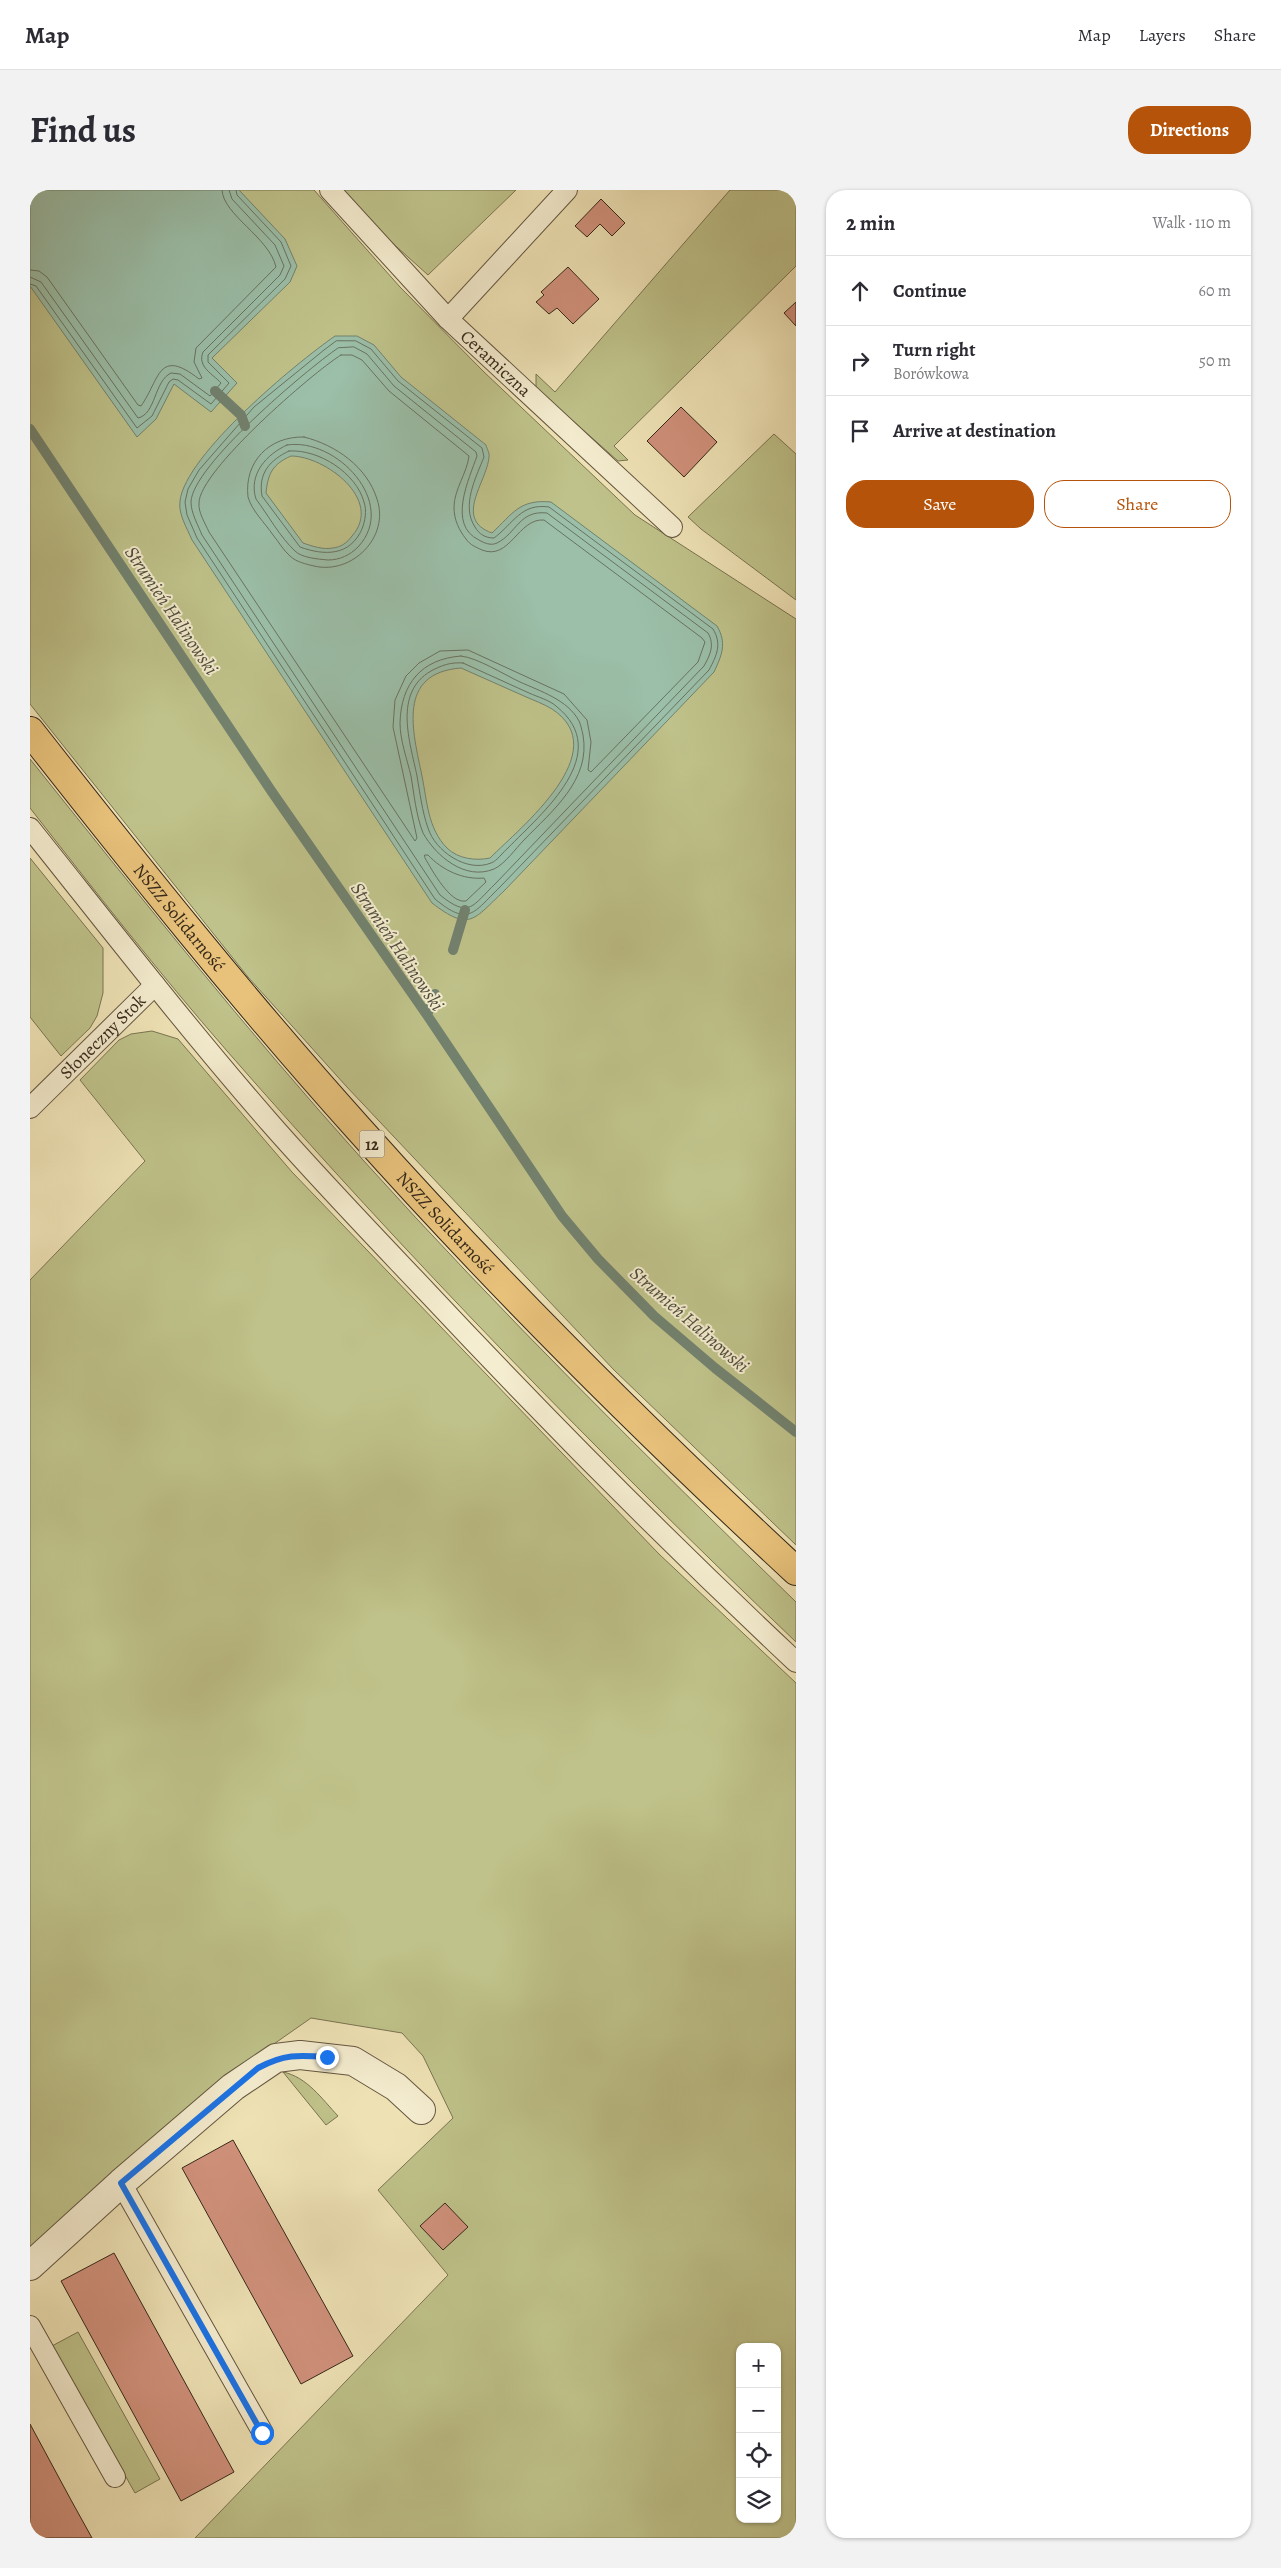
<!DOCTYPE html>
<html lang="en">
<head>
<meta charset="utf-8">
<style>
  body { margin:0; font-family:Alegreya,serif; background:#f2f2f3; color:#2b2b33 }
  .controls { position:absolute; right:15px; bottom:15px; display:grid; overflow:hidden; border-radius:10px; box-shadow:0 1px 4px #0004 }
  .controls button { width:45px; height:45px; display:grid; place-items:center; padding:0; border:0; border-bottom:1px solid #e1e1e2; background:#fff; color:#2b2b33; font:25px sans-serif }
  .stop { position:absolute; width:15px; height:15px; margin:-11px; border:4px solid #1a73e8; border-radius:50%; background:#fff }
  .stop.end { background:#1a73e8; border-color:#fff; box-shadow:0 1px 5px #0008 }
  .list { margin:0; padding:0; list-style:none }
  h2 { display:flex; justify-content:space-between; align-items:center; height:65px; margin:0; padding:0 20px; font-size:21px }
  h2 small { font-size:16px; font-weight:400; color:#7c7c81 }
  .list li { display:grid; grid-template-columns:32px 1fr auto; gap:15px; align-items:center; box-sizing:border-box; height:70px; padding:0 20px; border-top:1px solid #e1e1e2 }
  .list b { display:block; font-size:19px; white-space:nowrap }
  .list p { margin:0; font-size:16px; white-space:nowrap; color:#7c7c81 }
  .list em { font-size:16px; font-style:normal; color:#7c7c81 }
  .actions { display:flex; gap:10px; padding:15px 20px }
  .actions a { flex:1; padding:11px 0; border:1px solid #b45309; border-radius:20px; text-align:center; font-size:18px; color:#b45309 }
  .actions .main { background:#b45309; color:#fff }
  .icon { flex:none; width:28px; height:28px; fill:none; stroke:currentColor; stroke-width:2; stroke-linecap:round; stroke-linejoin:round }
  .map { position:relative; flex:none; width:766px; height:2348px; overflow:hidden; border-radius:20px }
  header { display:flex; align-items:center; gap:30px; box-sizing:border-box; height:70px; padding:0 25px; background:#fff; border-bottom:1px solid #e1e1e2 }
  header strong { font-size:24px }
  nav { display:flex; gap:28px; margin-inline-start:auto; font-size:18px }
  .intro { display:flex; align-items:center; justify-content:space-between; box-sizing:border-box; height:120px; padding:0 30px }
  h1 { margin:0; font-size:35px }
  .button { padding:12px 22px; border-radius:20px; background:#b45309; color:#fff; font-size:18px; font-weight:700 }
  main { display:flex; gap:30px; padding:0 30px }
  aside { flex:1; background:#fff; border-radius:20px; box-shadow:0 1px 4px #0004 }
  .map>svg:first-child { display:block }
</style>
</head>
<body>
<header>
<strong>Map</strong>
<nav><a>Map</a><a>Layers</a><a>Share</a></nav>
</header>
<div class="intro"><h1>Find us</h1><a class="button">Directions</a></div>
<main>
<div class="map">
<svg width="766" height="2348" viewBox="0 0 766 2348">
  <rect width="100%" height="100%" fill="#efe3b6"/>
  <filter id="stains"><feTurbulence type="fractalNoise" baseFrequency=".004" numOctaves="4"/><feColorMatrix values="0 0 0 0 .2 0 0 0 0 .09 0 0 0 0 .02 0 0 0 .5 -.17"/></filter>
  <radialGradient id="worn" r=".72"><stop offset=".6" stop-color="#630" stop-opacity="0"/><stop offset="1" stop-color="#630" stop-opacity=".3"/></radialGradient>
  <!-- green -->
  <path fill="#bfc28a" stroke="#7a7452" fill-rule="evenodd" d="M0 0H284L370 97 454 182 605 325 766 429V1355L584 1180 316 896 218 787 0 514Z
    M312 0H486L398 85 348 40Z
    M700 0H766V76L584 256 598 270 588 271 506 198V184L525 202Z
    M744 244 766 264V410L671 339 658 327Z
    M0 569C108 704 217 841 333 970 471 1123 618 1268 766 1412V1452C568 1263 377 1067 197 861 129 783 64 700 0 618Z
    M0 668 73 758V803L67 826 60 838 31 866 0 827Z
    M122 841 148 849 262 982 629 1364 766 1493V2348H165L418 2085 348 2000 423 1928 393 1866 372 1843 281 1828 181 1898 0 2059V1090L115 971 50 890 89 850 101 844ZM710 2157H747V2329H710Z
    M253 1882C277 1887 292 1909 308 1926L296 1935Z
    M48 2142 130 2289 105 2303 22 2156Z"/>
  <!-- water -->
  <path fill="#9bbfa9" stroke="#72826f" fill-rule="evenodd" d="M0 0H209L255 49 267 76 260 92 182 168 207 193 181 222 144 194 126 229 107 247 0 96Z
    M305 146H327L344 155 371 187 456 255C457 259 460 264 459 267 457 292 423 329 462 343 483 323 490 309 521 312L687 436C697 453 692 465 684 482L474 701C443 730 440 742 402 713L162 350C157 338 148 324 150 311 155 265 266 173 305 146ZM261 266C295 266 354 310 322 346 317 353 311 357 303 358 293 360 282 356 273 353L236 303C238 283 243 274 261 266ZM431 478C452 487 473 497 494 506 503 510 514 514 522 519 586 561 491 637 460 668 446 671 428 669 417 658 398 639 397 611 392 586 383 542 366 483 431 478Z"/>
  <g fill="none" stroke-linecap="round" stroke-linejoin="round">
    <!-- shore -->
    <path stroke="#687361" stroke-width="1" d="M0 80 9 81 17 87 108 215 111 216C130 189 128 157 169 189L172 188 164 172 166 158 246 77C239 47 193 25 192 0
      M0 87 11 92 108 228C126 224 124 191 141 183L150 184 180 206 191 193C183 184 167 177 173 162L250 85 254 76 245 55 202 9 199 0
      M0 94 6 96 107 238 122 226 139 192 143 189 148 190 181 214 199 193 178 172V165L255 89 261 76 251 52 207 5 206 0
      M326 151 341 159 368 191 452 258 454 267C446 287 431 316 445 337 449 344 455 348 464 348 484 333 491 313 519 317L683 439C692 454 687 465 679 480L470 697C443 723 439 737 405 709L167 348 157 325 155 312 158 299 169 280 224 217 294 160 306 151Z
      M324 157 337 164 364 196 446 262 447 266C439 289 417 335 449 350 454 353 461 356 467 353 487 343 489 320 517 323L678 443C685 455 680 465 674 476L466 693C442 716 440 729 410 705L172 345C168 335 161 323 161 312 162 276 276 180 308 158Z
      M311 165H322L332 170 359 201 439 266C437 283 424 300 424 317 424 330 429 340 436 349 440 355 446 357 452 360 480 371 488 328 514 330L672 448 675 452 668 472 561 582 558 580 561 552 557 530 534 504 438 460 410 461 389 473 376 486 365 510 363 537 387 648 385 651 179 342C175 333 168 322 169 313 169 281 282 183 311 165Z
      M274 247C306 255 337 277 347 309 360 347 322 385 284 376 276 374 266 372 260 366 253 360 249 352 243 345 235 333 222 321 218 307 214 272 239 246 274 247Z
      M257 255C306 247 369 313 328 357 320 365 310 370 298 370 288 369 272 368 265 361 250 347 238 325 226 309 218 284 237 264 257 255Z
      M259 261C289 259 326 283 334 312 337 321 335 331 332 339 320 366 295 366 270 357L232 306C228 283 240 270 259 261Z
      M431 466C448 468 473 484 490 492 510 501 538 510 549 531 551 535 552 541 553 545 561 590 522 621 494 650 486 658 475 674 464 679 435 691 406 666 393 643 386 625 384 604 381 586 377 569 370 550 370 533 371 494 391 469 431 466Z
      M433 473C455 483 477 493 499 503 508 507 519 510 526 516 585 563 512 623 478 658 473 662 467 671 461 673 437 683 405 661 398 638 392 621 390 603 387 586 380 552 363 503 401 481 412 475 421 472 433 473Z
      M395 665H398C412 680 433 690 454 688L456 692 436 711C420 714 402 680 395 668Z"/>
    <!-- stream -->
    <path stroke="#72826f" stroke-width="10" d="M185 201 211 225 215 236
      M0 239 242 602 397 825 532 1026 568 1069 624 1126 685 1178 766 1242
      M423 760 435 720
      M397 825 405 804"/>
  </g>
  <!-- building -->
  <path fill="#d1917c" stroke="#352719" d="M571 9 595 33 582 46 570 34 557 47 545 36Z
    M538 77 569 109 543 134 527 118 519 124 506 112 514 105 511 102Z
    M766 112V136L754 123Z
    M651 217 687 252 654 287 617 251Z
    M203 1950 323 2166 271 2194 152 1978Z
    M415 2013 438 2037 413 2060 390 2036Z
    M84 2063 204 2282 151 2311 31 2091Z
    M0 2234 41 2310 62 2348H0Z"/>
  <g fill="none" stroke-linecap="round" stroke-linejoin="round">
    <defs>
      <g id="lane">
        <path id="s1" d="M300 0 418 129 642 337"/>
        <path d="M418 129 537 0"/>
        <path d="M0 638C79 737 157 838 241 934 291 991 344 1046 396 1101 515 1228 639 1353 766 1472"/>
        <path id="s2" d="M0 918 125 795"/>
        <path d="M91 1993 233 2243"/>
        <path d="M0 2136 85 2287"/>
      </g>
      <path id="street" d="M0 2076 91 1993 203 1897 246 1868 270 1865 323 1871 366 1897 391 1920"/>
      <g id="primary">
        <path id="s3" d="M0 541C106 676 213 810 328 938 466 1093 614 1240 766 1381"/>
      </g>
    </defs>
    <!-- lane casing -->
    <use href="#lane" stroke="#645640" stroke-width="22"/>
    <!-- street casing -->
    <use href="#street" stroke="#645640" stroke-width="30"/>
    <!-- primary casing -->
    <use href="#primary" stroke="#352719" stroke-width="30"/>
    <!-- lane -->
    <use href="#lane" stroke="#f5edd0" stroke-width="20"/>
    <!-- street -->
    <use href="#street" stroke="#f5edd0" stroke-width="28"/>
    <!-- primary -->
    <use href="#primary" stroke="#e8c27b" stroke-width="28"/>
  </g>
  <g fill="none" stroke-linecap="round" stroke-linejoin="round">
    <!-- route -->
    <path stroke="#1a73e8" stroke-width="6" d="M232 2243 91 1993 228 1878C254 1864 268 1865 297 1867"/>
  </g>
  <g text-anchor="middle" stroke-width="4" stroke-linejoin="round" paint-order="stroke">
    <!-- shield labels -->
    <rect fill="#f5edd0" stroke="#6f6250" stroke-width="1" x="329.5" y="940.5" width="25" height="27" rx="4"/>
    <g font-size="16" font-weight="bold" fill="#352719">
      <text x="342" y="960">12</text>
    </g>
    <!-- street labels -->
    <g font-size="18" fill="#352719" stroke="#f5edd0">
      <text dy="6" stroke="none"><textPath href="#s1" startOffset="240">Ceramiczna</textPath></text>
      <text dy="6" stroke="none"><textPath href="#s3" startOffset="239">NSZZ Solidarność</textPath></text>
      <text dy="6" stroke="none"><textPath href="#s2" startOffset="102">Słoneczny Stok</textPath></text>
      <text dy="6" stroke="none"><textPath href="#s3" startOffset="644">NSZZ Solidarność</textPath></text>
    </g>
    <!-- water labels -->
    <g font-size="19" font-style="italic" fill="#4e4d3d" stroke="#f5edd0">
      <text transform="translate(142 420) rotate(56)" y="7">Strumień Halinowski</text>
      <text transform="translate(368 756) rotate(56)" y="7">Strumień Halinowski</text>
      <text transform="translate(660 1129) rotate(41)" y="7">Strumień Halinowski</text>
    </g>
  </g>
  <rect width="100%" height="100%" filter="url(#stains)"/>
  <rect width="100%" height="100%" fill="url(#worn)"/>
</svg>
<div class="controls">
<button>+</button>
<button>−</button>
<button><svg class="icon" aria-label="locate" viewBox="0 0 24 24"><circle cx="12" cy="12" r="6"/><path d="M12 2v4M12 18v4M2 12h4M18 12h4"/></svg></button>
<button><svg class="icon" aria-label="layers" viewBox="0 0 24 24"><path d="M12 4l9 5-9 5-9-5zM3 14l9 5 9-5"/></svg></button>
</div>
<div class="stop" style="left:232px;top:2243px"></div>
<div class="stop end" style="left:297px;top:1867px"></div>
</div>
<aside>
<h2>2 min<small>Walk · 110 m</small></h2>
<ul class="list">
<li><svg class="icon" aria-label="ahead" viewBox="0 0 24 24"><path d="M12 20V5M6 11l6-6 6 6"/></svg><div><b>Continue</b></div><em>60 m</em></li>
<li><svg class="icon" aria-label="right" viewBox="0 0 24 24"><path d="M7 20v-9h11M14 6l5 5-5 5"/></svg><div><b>Turn right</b><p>Borówkowa</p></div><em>50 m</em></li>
<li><svg class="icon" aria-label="arrive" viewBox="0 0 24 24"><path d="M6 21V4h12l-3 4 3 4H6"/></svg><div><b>Arrive at destination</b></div></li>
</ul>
<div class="actions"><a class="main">Save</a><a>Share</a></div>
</aside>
</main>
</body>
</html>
